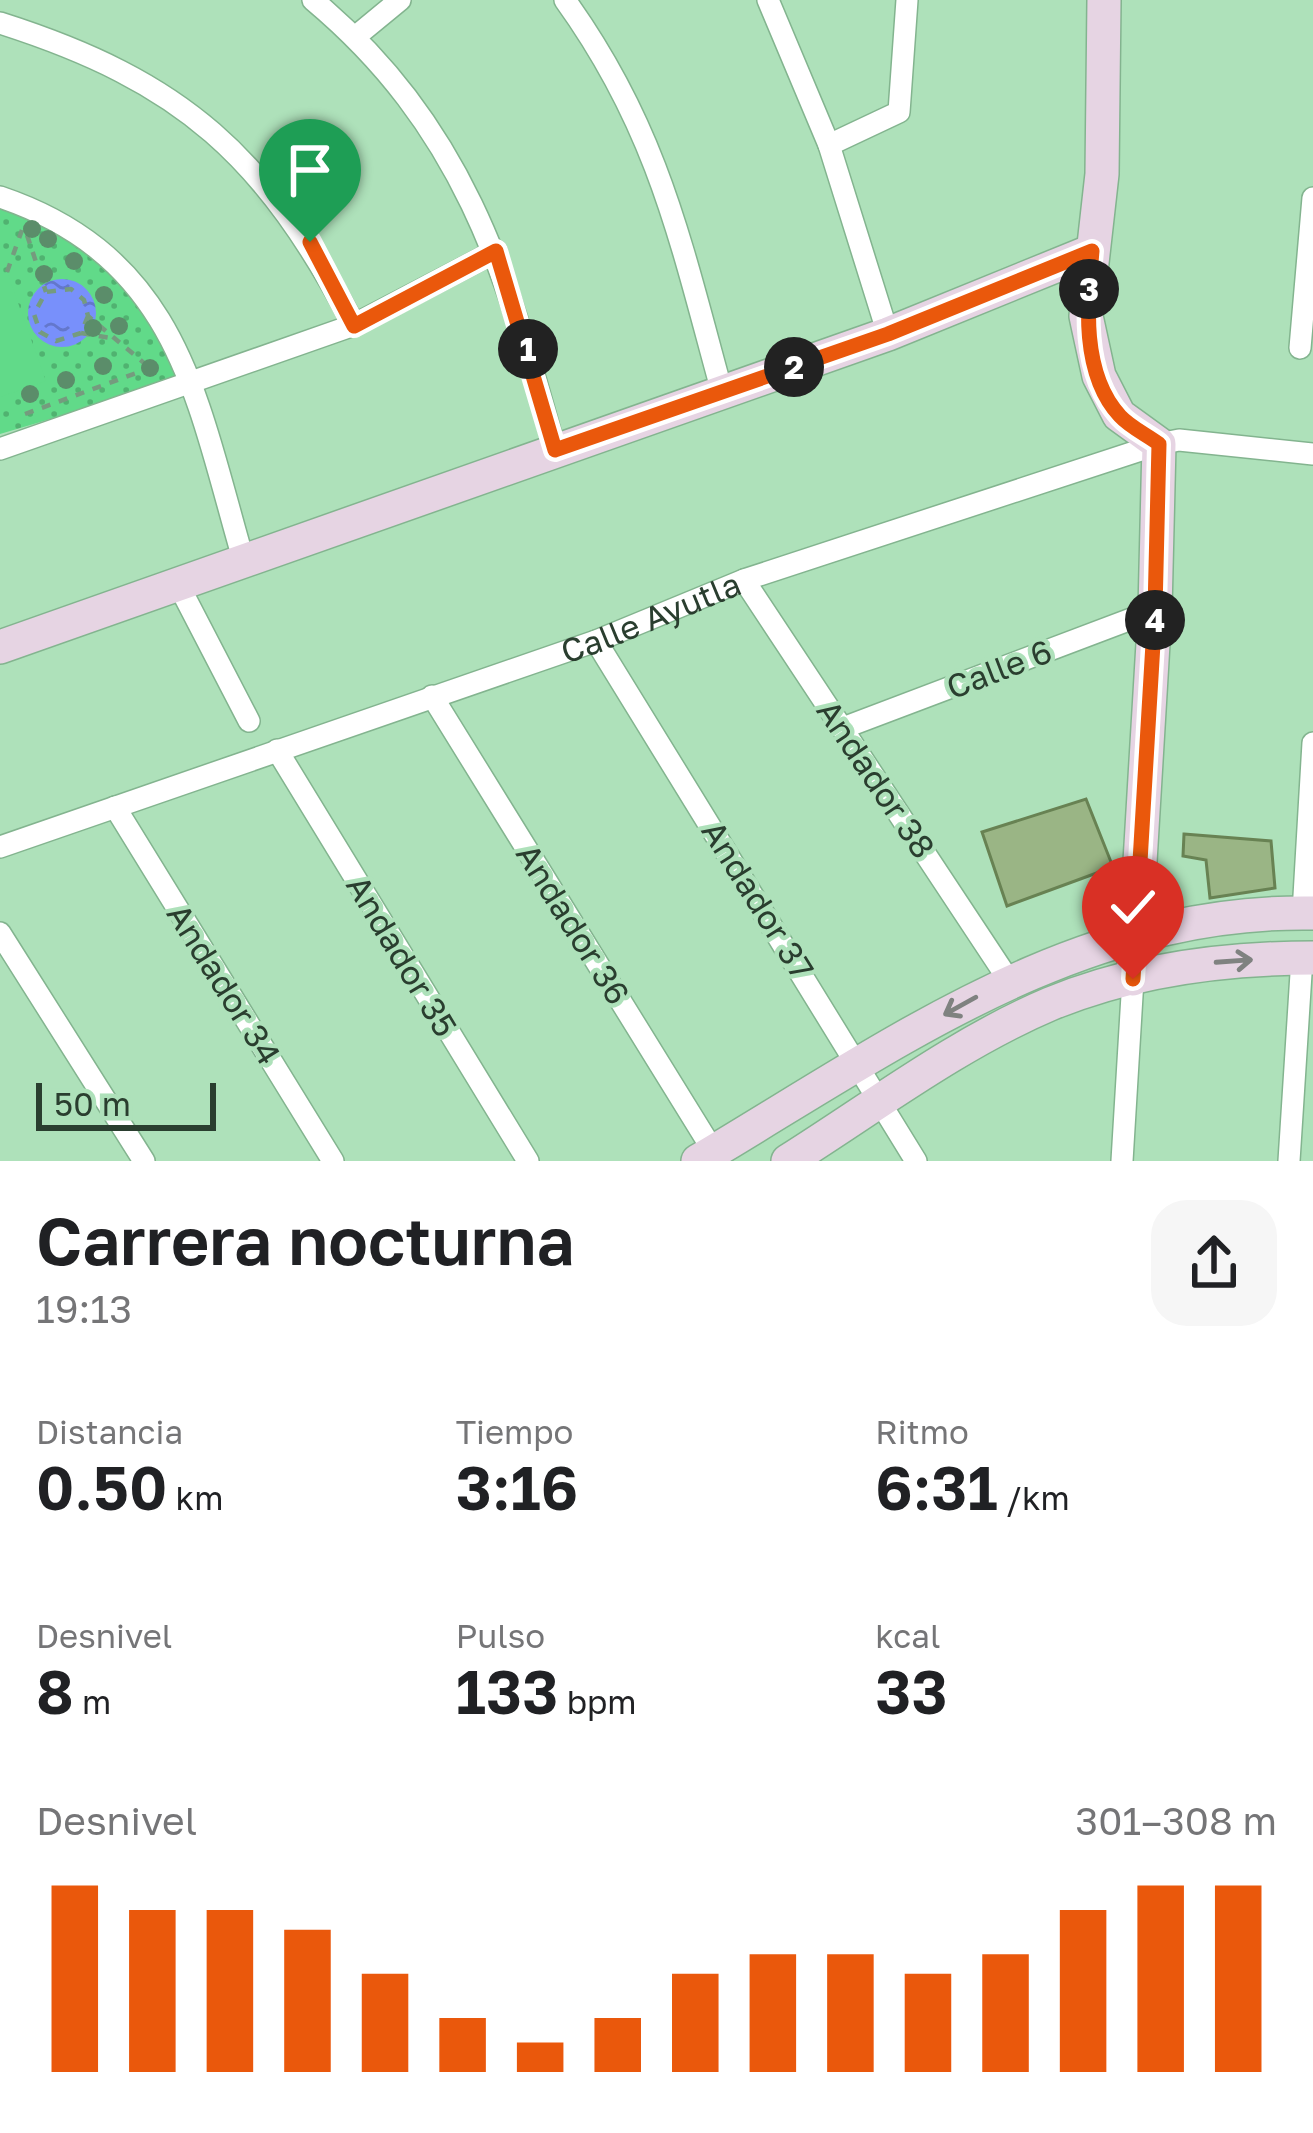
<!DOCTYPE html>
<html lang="es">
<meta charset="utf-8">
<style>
:root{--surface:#fff;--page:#f6f6f6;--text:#202124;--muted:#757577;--accent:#ea580c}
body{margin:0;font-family:"Golos Text",sans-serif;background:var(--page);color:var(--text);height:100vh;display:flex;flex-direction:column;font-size:45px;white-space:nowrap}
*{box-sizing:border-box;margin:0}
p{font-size:39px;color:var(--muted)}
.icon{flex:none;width:66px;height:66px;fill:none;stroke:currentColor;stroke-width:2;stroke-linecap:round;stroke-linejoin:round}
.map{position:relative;height:1161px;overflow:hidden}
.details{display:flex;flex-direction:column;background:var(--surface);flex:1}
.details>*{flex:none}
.scale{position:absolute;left:36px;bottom:30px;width:180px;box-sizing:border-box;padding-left:12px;border:6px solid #2a3e2f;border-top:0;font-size:33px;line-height:42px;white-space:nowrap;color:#2a3e2f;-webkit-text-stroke:9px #aee1ba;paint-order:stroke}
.pin{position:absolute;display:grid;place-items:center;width:102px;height:102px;color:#fff;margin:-123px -51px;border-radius:50% 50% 50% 0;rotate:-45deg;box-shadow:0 0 12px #0007}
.pin .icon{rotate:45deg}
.km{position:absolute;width:60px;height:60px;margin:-30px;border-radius:50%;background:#222;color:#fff;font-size:33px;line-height:60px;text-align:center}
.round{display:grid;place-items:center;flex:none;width:126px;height:126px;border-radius:36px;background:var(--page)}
.summary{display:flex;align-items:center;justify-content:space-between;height:204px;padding:0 36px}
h1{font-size:66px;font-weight:600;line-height:90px}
.metrics{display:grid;grid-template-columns:repeat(3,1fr);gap:18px;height:204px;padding:12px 36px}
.metrics div{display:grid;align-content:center}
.metrics b{font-size:60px;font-weight:600}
.metrics small{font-size:33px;font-weight:400}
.metrics p{font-size:33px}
.chart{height:336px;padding:24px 36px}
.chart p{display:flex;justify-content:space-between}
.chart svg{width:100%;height:216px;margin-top:12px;stroke:var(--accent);stroke-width:6}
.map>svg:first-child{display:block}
.park{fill:url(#park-dots)}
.pitch{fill:#61da89}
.water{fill:url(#water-ripples)}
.building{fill:#9ab585;stroke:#688253;stroke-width:3}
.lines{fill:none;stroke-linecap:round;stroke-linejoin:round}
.street-casing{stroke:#83b48f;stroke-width:24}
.secondary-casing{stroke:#83b48f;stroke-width:36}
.path{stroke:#759b7e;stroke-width:4.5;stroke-dasharray:9 9;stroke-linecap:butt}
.street{stroke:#fff;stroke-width:21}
.secondary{stroke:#e6d4e3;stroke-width:33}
.tree{fill:#5b8d6a}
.oneway{stroke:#7f8280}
.route-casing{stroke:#fff;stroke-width:24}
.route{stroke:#ea580c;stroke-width:15}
.labels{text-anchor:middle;stroke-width:9;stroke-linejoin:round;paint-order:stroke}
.street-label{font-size:33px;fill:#2a3e2f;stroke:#aee1ba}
</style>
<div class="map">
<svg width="1313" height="1161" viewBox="0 0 1313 1161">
<defs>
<pattern id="park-dots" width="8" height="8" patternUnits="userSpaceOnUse" patternTransform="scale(3)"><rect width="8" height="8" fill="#61da89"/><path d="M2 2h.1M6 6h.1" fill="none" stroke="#50b270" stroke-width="1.8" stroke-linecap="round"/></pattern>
<pattern id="water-ripples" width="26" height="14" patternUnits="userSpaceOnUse" patternTransform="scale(3)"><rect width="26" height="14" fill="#7890fb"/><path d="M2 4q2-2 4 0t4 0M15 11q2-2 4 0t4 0" fill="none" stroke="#6377cc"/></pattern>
</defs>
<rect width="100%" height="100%" fill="#aee1ba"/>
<path class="park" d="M0,197L102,251L189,378L0,434Z"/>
<path class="pitch" d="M7,272L46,381L0,397V274Z"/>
<circle class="water" cx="62" cy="313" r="34"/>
<g class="building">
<path d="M1086,799L1113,867L1007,906L982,832Z"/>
<path d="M1184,834L1271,841L1275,888L1210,898L1206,860L1183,856Z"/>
</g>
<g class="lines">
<g class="street-casing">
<g id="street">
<path d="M313,0C462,125 506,269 555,450"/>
<path d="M565,0C658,129 681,243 722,392"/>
<path d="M768,0L829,145L888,334"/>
<path d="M0,23C185,82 264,156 354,325"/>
<path d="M355,37L400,0"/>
<path d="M829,145L899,112L907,0"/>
<path d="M0,197C180,258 197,401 244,562"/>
<path d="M1300,348L1313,198"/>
<path d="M0,449L354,325L496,251"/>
<path d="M744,580L1008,979"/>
<path d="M178,584L249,721"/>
<path d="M596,641L916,1161"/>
<path d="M432,696L714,1152"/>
<path d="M843,728L1155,610"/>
<path d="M277,750L528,1161"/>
<path d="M115,807L333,1161"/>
<path id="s1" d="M0,847L596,641L744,580L1159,444L1179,440L1313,454"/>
<path d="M1303,913L1313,743"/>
<path d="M0,933L144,1161"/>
<path d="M1122,1161L1133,979"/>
<path d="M1289,1161L1302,958"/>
</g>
</g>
<g class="secondary-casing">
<g id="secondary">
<path d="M1104,0L1102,174L1086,316L1099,376L1119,415L1159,444L1155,610L1133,979"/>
<path d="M0,647L888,334L1092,251"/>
<path d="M698,1161C892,1046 1076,909 1313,913"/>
<path d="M788,1161C872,1108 958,1043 1050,1004C1132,970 1225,958 1313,958"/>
</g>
</g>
<g class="path">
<path d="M27,235L46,292"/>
<path d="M7,272L22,230"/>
<path d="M88,316L81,333L56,341L40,332L34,314L46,292L71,289L84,300L88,316L150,368"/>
<path d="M81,333L111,338"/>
<path d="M25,414L150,368"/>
</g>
<use href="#street" class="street"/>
<use href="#secondary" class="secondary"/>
</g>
<g class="tree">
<circle cx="32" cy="229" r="9"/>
<circle cx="48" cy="239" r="9"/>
<circle cx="74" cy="261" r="9"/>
<circle cx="44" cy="274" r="9"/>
<circle cx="104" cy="295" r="9"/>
<circle cx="119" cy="326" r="9"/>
<circle cx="93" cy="328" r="9"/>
<circle cx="103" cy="366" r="9"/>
<circle cx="150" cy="368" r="9"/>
<circle cx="66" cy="380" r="9"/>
<circle cx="30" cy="394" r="9"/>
</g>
<defs><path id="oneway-shaft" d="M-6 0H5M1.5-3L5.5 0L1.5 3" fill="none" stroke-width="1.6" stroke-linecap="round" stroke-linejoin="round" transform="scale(3)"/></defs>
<g class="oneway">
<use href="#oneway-shaft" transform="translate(1234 961) rotate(-4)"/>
<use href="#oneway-shaft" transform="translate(960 1006) rotate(151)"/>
</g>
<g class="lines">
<g class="route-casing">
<path id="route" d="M310,242L354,326L496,251L555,450L888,334L1092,251C1087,303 1081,374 1120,416C1130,427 1147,435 1159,444L1155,610L1133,979"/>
</g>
<use href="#route" class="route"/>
</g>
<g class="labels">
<g class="street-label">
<text dy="12" stroke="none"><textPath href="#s1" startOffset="690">Calle Ayutla</textPath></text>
<text transform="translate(999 669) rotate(-21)" y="12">Calle 6</text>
<text transform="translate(876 779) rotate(56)" y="12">Andador 38</text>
<text transform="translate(758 900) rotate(58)" y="12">Andador 37</text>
<text transform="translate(573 924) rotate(58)" y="12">Andador 36</text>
<text transform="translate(402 956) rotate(59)" y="12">Andador 35</text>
<text transform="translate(224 984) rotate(58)" y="12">Andador 34</text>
</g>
</g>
</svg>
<div class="scale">50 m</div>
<div class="pin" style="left:310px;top:242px;background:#1e9e55"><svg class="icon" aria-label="arrive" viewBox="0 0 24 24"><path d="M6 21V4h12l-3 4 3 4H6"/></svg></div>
<div class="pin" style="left:1133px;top:979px;background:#d93025"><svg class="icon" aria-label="check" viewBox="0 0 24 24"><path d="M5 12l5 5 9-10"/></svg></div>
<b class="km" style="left:528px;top:349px">1</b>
<b class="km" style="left:794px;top:367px">2</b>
<b class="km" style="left:1089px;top:289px">3</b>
<b class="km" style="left:1155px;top:620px">4</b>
</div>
<section class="details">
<div class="summary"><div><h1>Carrera nocturna</h1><p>19:13</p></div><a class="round"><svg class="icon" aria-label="share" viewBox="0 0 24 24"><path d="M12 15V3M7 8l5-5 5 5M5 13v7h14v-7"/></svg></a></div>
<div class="metrics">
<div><p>Distancia</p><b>0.50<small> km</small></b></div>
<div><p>Tiempo</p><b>3:16</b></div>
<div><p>Ritmo</p><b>6:31<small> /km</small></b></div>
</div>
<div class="metrics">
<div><p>Desnivel</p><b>8<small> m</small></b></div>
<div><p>Pulso</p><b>133<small> bpm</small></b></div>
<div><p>kcal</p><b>33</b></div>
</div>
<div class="chart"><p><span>Desnivel</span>301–308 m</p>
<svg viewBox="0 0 160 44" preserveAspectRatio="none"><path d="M5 44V6M15 44V11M25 44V11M35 44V15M45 44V24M55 44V33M65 44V38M75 44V33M85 44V24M95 44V20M105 44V20M115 44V24M125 44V20M135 44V11M145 44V6M155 44V6"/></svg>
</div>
</section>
